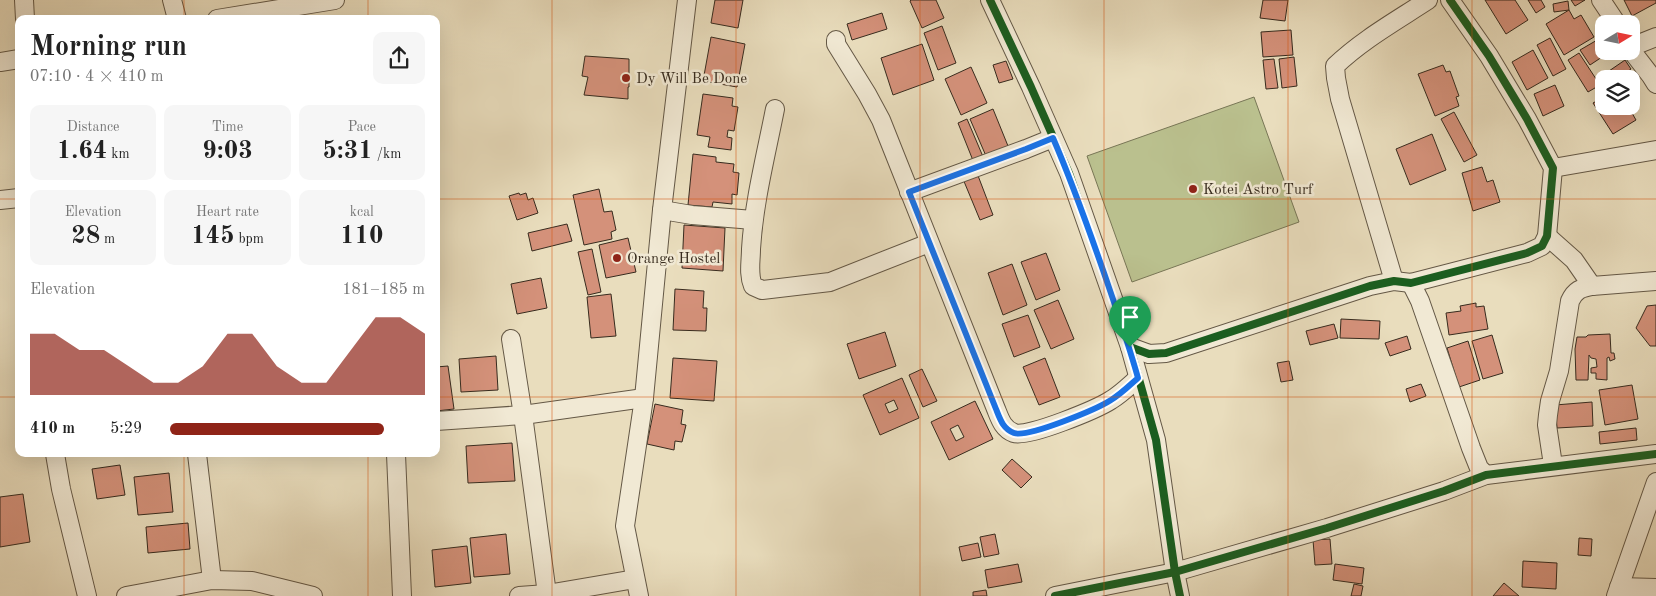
<!DOCTYPE html>
<meta charset="utf-8">
<style>
:root{--surface:#fff;--page:#f6f6f6;--text:#222;--muted:#767676;--accent:#8f2418}
body{margin:0;font-family:"Old Standard TT",serif;background:var(--page);color:var(--text);height:100vh;display:flex;flex-direction:column;font-size:19px;white-space:nowrap}
*{box-sizing:border-box;margin:0}
p{font-size:16px;color:var(--muted)}
.icon{flex:none;width:28px;height:28px;fill:none;stroke:currentColor;stroke-width:2;stroke-linecap:round;stroke-linejoin:round}
.map{position:relative;flex:1;overflow:hidden}
.details{position:absolute;left:15px;top:15px;width:425px;height:442px;display:flex;flex-direction:column;background:var(--surface);border-radius:10px;box-shadow:0 5px 20px #0002}
.details>*{flex:none}
.needle{width:32px;rotate:80deg}
.tools{position:absolute;left:1595px;top:15px;display:grid;gap:10px}
.tools a{display:grid;place-items:center;width:45px;height:45px;border-radius:10px;background:var(--surface);box-shadow:0 5px 20px #0002;font-size:25px}
.pin{position:absolute;display:grid;place-items:center;width:42px;height:42px;color:#fff;margin:-51px -21px;border-radius:50% 50% 50% 0;rotate:-45deg;box-shadow:0 0 5px #0007}
.pin .icon{rotate:45deg}
.round{display:grid;place-items:center;flex:none;width:52px;height:52px;border-radius:10px;background:var(--page)}
.overview{display:flex;align-items:center;justify-content:space-between;height:85px;padding:0 15px}
h1{font-size:28px;font-weight:600;line-height:38px}
.figures{display:grid;grid-template-columns:repeat(3,1fr);gap:8px;height:85px;padding:5px 15px}
.figures div{display:grid;align-content:center;border-radius:10px;background:var(--page);text-align:center}
.figures b{font-size:25px;font-weight:600}
.figures small{font-size:14px;font-weight:400}
.figures p{font-size:14px}
.chart{height:140px;padding:10px 15px}
.chart p{display:flex;justify-content:space-between}
.chart svg{width:100%;height:90px;margin-top:5px;fill:var(--accent);opacity:.7}
ul{padding:0 15px;list-style:none;font-size:16px}
li{display:grid;grid-template-columns:80px 60px 1fr;align-items:center;height:38px}
li i{height:12px;border-radius:6px;background:var(--accent)}
.map>svg:first-child{display:block}
.green{fill:#bac08e;stroke:#787656}
.building{fill:#d4917a;stroke:#372b1e;fill-rule:evenodd}
.lines{fill:none;stroke-linecap:round;stroke-linejoin:round}
.minor-casing{stroke:#645846;stroke-width:20}
.minor{stroke:#f1e9d4;stroke-width:18}
.cycleway-casing{stroke:#f1e9d4;stroke-width:11}
.cycleway{stroke:#1b5e20;stroke-width:8}
.route-casing{stroke:#fff;stroke-width:10}
.route{stroke:#1a73e8;stroke-width:6}
.grid{fill:none;stroke:#d6540e;stroke-width:1;stroke-opacity:0.55}
.poi-dot{fill:#8f2418;stroke:#f1e9d4;stroke-width:2}
.labels{text-anchor:middle;stroke-width:5;stroke-linejoin:round;paint-order:stroke}
.poi-label{font-size:15px;fill:#372b1e;stroke:#f1e9d4;text-anchor:start}
</style>
<div class="map">
<svg width="1656" height="596" viewBox="0 0 1656 596">
<rect width="100%" height="100%" fill="#e9ddbd"/>
<filter id="stains"><feTurbulence type="fractalNoise" baseFrequency=".004" numOctaves="4"/><feColorMatrix values="0 0 0 0 .2 0 0 0 0 .09 0 0 0 0 .02 0 0 0 .5 -.17"/></filter>
<radialGradient id="worn" r=".72"><stop offset=".6" stop-color="#630" stop-opacity="0"/><stop offset="1" stop-color="#630" stop-opacity=".3"/></radialGradient>
<path class="green" d="M1254,97L1299,222L1132,282L1087,156Z"/>
<g class="building">
<path d="M715,0H743L738,28L711,23Z"/>
<path d="M911,0H936L944,18L922,28L910,1Z"/>
<path d="M1263,0H1288L1285,21L1260,18Z"/>
<path d="M1485,0H1515L1528,20L1506,34Z"/>
<path d="M1528,0H1541L1545,7L1536,13Z"/>
<path d="M1571,0H1585L1575,6Z"/>
<path d="M1624,0H1656V3L1632,16Z"/>
<path d="M1568,1L1569,10L1554,12L1553,4Z"/>
<path d="M1569,10L1574,19L1581,15L1594,37L1564,55L1546,24Z"/>
<path d="M882,13L887,29L852,40L847,24Z"/>
<path d="M942,26L956,63L938,70L924,33Z"/>
<path d="M1291,30L1293,55L1263,57L1261,32Z"/>
<path d="M1604,36V51H1611L1590,65L1580,50Z"/>
<path d="M711,37L745,44L737,87L703,81Z"/>
<path d="M1550,38L1566,69L1553,76L1537,45Z"/>
<path d="M922,44L934,80L893,95L881,58Z"/>
<path d="M1533,50L1548,78L1527,90L1512,62Z"/>
<path d="M1579,53L1600,85L1588,92L1568,60Z"/>
<path d="M585,56L629,59V87H628V99L584,95L588,77L582,76Z"/>
<path d="M1294,57L1297,86L1282,88L1279,59Z"/>
<path d="M1274,59L1278,88L1266,89L1263,60Z"/>
<path d="M1625,60L1631,69L1617,79H1614L1609,71Z"/>
<path d="M1006,61L1013,79L999,83L993,65Z"/>
<path d="M1443,65L1446,72L1450,71L1459,96L1456,97L1459,106L1435,116L1418,74Z"/>
<path d="M971,67L987,103L961,115L945,79Z"/>
<path d="M1555,85L1564,106L1543,116L1534,94Z"/>
<path d="M703,94L733,98L732,106L738,107L734,131L728,130L727,137L732,138L731,150L708,147L710,137L697,135Z"/>
<path d="M1604,97V106H1628L1636,120L1613,134L1593,103Z"/>
<path d="M993,109L1008,146L986,156L970,119Z"/>
<path d="M1454,112L1477,155L1464,162L1441,119Z"/>
<path d="M967,119L984,159L974,163L958,123Z"/>
<path d="M1432,134L1446,170L1410,185L1396,149Z"/>
<path d="M693,154L716,157V162L734,164L733,172L739,173L737,195L732,194V204L713,202L712,207L688,205Z"/>
<path d="M1482,167L1487,182L1493,180L1500,202L1473,211L1462,173Z"/>
<path d="M977,173L993,215L980,220L963,179Z"/>
<path d="M599,189L604,212L612,211L616,230L611,232L612,239L584,245L573,195Z"/>
<path d="M519,193L520,195L526,193L528,200L533,198L538,213L517,220L509,196Z"/>
<path d="M567,224L572,241L532,251L528,233Z"/>
<path d="M684,225L725,228L723,271L682,268Z"/>
<path d="M628,238L636,272L606,278L599,245Z"/>
<path d="M592,249L601,292L588,295L578,252Z"/>
<path d="M1046,253L1060,290L1036,300L1021,262Z"/>
<path d="M1012,264L1027,305L1003,315L988,273Z"/>
<path d="M541,278L547,308L517,314L511,284Z"/>
<path d="M675,289L704,291L703,308H707L706,331L673,330Z"/>
<path d="M611,294L616,336L591,338L587,297Z"/>
<path d="M1058,300L1074,339L1051,349L1034,310Z"/>
<path d="M1476,303V307L1484,306L1488,329L1449,335L1446,313L1461,311L1460,306Z"/>
<path d="M1656,305V346H1650L1636,328L1647,306Z"/>
<path d="M1028,315L1040,347L1014,357L1002,324Z"/>
<path d="M1341,319L1380,321L1379,339L1340,338Z"/>
<path d="M1334,324L1338,338L1310,345L1306,331Z"/>
<path d="M885,332L896,366L859,379L847,344Z"/>
<path d="M1610,334L1611,353H1614L1615,359L1610,361L1609,357L1607,358V380L1596,379V373H1591V368L1597,367L1596,359L1591,358L1589,355L1588,380H1576L1575,349L1577,337H1586L1588,335Z"/>
<path d="M1492,335L1503,373L1483,379L1472,341Z"/>
<path d="M1407,336L1411,349L1390,356L1385,343Z"/>
<path d="M1468,341L1480,380L1459,387L1447,348Z"/>
<path d="M496,356L498,390L461,392L459,359Z"/>
<path d="M673,358L717,361L714,401L670,398Z"/>
<path d="M1045,358L1060,397L1039,405L1023,367Z"/>
<path d="M1289,361L1293,380L1281,382L1277,363Z"/>
<path d="M448,366L454,409L436,411V367Z"/>
<path d="M922,369L937,401L923,407L909,375Z"/>
<path d="M902,378L919,418L880,435L863,395ZM894,400L898,409L889,413L885,404Z"/>
<path d="M1421,384L1426,396L1410,402L1406,389Z"/>
<path d="M1632,385L1638,419L1605,425L1599,390Z"/>
<path d="M975,401L993,439L949,460L931,422ZM958,425L964,437L956,441L950,429Z"/>
<path d="M1592,402L1593,426L1557,428L1555,405Z"/>
<path d="M655,404L683,410L681,424L686,425L682,442L675,441L674,450L647,444Z"/>
<path d="M1636,428L1637,440L1600,444L1599,432Z"/>
<path d="M512,443L515,481L468,483L466,446Z"/>
<path d="M1012,459L1032,477L1021,488L1002,470Z"/>
<path d="M120,465L125,495L97,499L92,469Z"/>
<path d="M169,473L173,512L138,515L134,477Z"/>
<path d="M23,494L30,542L0,547V497Z"/>
<path d="M188,523L190,549L148,553L146,527Z"/>
<path d="M506,534L510,574L474,577L470,538Z"/>
<path d="M995,534L999,554L984,557L980,537Z"/>
<path d="M1579,538L1592,539L1591,556L1578,555Z"/>
<path d="M1330,539L1332,564L1315,565L1313,540Z"/>
<path d="M978,543L981,557L962,561L959,547Z"/>
<path d="M467,546L471,583L435,587L432,550Z"/>
<path d="M1523,561L1557,563L1556,589L1522,587Z"/>
<path d="M1018,564L1022,582L988,588L985,570Z"/>
<path d="M1335,564L1364,568L1362,584L1333,580Z"/>
<path d="M1504,583L1519,596H1493Z"/>
<path d="M1354,584L1363,586L1361,596H1351Z"/>
<path d="M986,590L987,596H973V592Z"/>
</g>
<g class="lines">
<g class="minor-casing">
<g id="minor">
<path d="M24,0L25,19"/>
<path d="M172,0L177,19"/>
<path d="M990,0L1031,87L1069,173L1130,347L1156,440L1175,572L1180,596"/>
<path d="M1601,0L1617,24"/>
<path d="M217,19L335,0"/>
<path d="M836,40V44L867,94L881,120L996,409C1000,419 1003,429 1014,433C1028,438 1097,409 1111,400C1121,394 1130,385 1138,378"/>
<path d="M1631,47L1656,37"/>
<path d="M1631,50L1651,76L1656,84"/>
<path d="M0,62L19,59"/>
<path d="M775,109C766,155 754,201 751,249C751,261 748,274 753,286L762,290L830,282L929,243"/>
<path d="M1553,168L1656,150"/>
<path d="M909,192L1026,149L1053,138"/>
<path d="M0,200L19,198"/>
<path d="M662,210L692,215L753,220"/>
<path d="M1547,236L1574,260L1592,286"/>
<path d="M1394,281L1340,99L1336,78L1335,66C1362,40 1396,21 1428,0"/>
<path d="M1411,283L1420,301L1471,448L1479,468L1486,475"/>
<path d="M511,339L523,415L547,594"/>
<path d="M1130,347L1149,354L1166,353L1370,286L1394,281L1411,283L1527,253L1542,246L1547,236L1553,168L1527,119L1489,56L1450,0"/>
<path d="M436,421L523,415L644,398"/>
<path d="M55,454L61,489L87,596"/>
<path d="M197,454L212,580"/>
<path d="M396,454L402,596"/>
<path d="M1553,465L1547,425L1548,415L1550,401L1559,371L1570,301C1575,290 1581,288 1592,286L1656,281"/>
<path d="M1619,587L1656,588"/>
<path d="M126,596L212,580L252,581L313,596"/>
<path d="M519,596L547,594L635,579"/>
<path d="M639,596L625,526L644,398L662,210L687,0"/>
<path d="M1055,596L1175,572L1327,528L1444,491L1486,475L1656,454"/>
<path d="M1616,596L1656,482"/>
</g>
</g>
<use href="#minor" class="minor"/>
<g class="cycleway-casing">
<g id="cycleway">
<path d="M990,0L1031,87L1069,173L1130,347L1156,440L1175,572L1180,596"/>
<path d="M1130,347L1149,354L1166,353L1370,286L1394,281L1411,283L1527,253L1542,246L1547,236L1553,168L1527,119L1489,56L1450,0"/>
<path d="M1055,596L1175,572L1327,528L1444,491L1486,475L1656,454"/>
</g>
</g>
<use href="#cycleway" class="cycleway"/>
</g>
<g class="lines">
<g class="route-casing">
<path id="route" d="M1053,138C1072,182 1088,227 1104,273C1116,308 1128,342 1138,378C1130,385 1121,394 1111,400C1097,409 1028,438 1014,433C1003,429 1000,419 996,409L909,192L1026,149Z"/>
</g>
<use href="#route" class="route"/>
</g>
<path class="grid" d="M184,0V19M368,0V19M552,0V596M736,0V596M920,0V596M1104,0V596M1288,0V596M1472,0V596M0,199H19M436,199H1656M0,397H19M436,397H1656M184,454V596M368,454V596"/>
<g class="poi-dot">
<circle cx="626" cy="78" r="5"/>
<circle cx="1193" cy="189" r="5"/>
<circle cx="617" cy="258" r="5"/>
</g>
<g class="labels">
<g class="poi-label">
<text x="636" y="83">Dy Will Be Done</text>
<text x="1203" y="194">Kotei Astro Turf</text>
<text x="627" y="263">Orange Hostel</text>
</g>
</g>
<rect width="100%" height="100%" filter="url(#stains)"/>
<rect width="100%" height="100%" fill="url(#worn)"/>
</svg>
<div class="tools">
<a><svg class="needle" viewBox="-14 -14 28 28"><path d="M0-13l5 13h-10z" fill="#e53935"/><path d="M0 13l5-13h-10z" fill="#767676"/></svg></a>
<a><svg class="icon" aria-label="layers" viewBox="0 0 24 24"><path d="M12 4l9 5-9 5-9-5zM3 14l9 5 9-5"/></svg></a>
</div>
<div class="pin" style="left:1130px;top:347px;background:#1e9e55"><svg class="icon" aria-label="arrive" viewBox="0 0 24 24"><path d="M6 21V4h12l-3 4 3 4H6"/></svg></div>
<section class="details">
<div class="overview"><div><h1>Morning run</h1><p>07:10 · 4 × 410 m</p></div><a class="round"><svg class="icon" aria-label="share" viewBox="0 0 24 24"><path d="M12 15V3M7 8l5-5 5 5M5 13v7h14v-7"/></svg></a></div>
<div class="figures">
<div><p>Distance</p><b>1.64<small> km</small></b></div>
<div><p>Time</p><b>9:03</b></div>
<div><p>Pace</p><b>5:31<small> /km</small></b></div>
</div>
<div class="figures">
<div><p>Elevation</p><b>28<small> m</small></b></div>
<div><p>Heart rate</p><b>145<small> bpm</small></b></div>
<div><p>kcal</p><b>110</b></div>
</div>
<div class="chart"><p><span>Elevation</span>181–185 m</p>
<svg viewBox="0 0 160 44" preserveAspectRatio="none"><path d="M0 44V14L10 14L20 22L30 22L40 30L50 38L60 38L70 30L80 14L90 14L100 30L110 38L120 38L130 22L140 6L150 6L160 14V44z"/></svg>
</div>
<ul>
<li><b>410 m</b>5:29<i style="width:84%"></i></li>
</ul>
</section>
</div>
